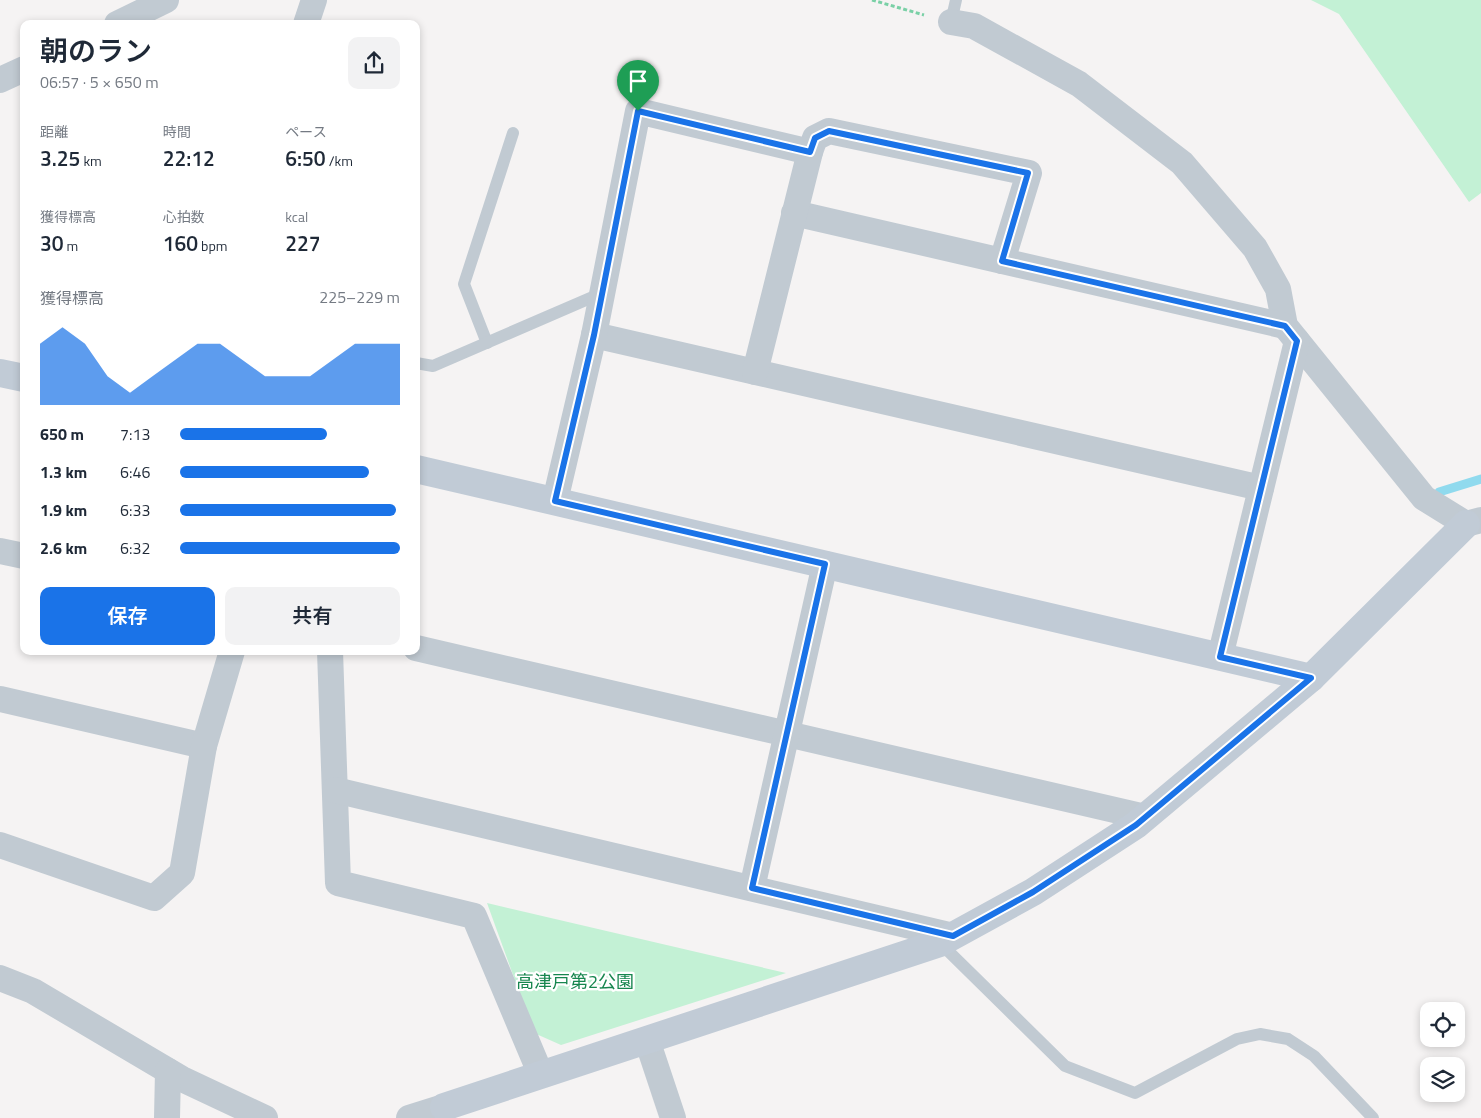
<!DOCTYPE html>
<html lang="ja">
<meta charset="utf-8">
<style>
:root{--surface:#fff;--page:#f2f2f3;--text:#1f2937;--muted:#747a83;--accent:#1a73e8}
body{margin:0;font-family:"Titillium Web","Noto Sans JP",sans-serif;background:var(--page);color:var(--text);height:100vh;display:flex;flex-direction:column;font-size:19px;white-space:nowrap}
*{box-sizing:border-box;margin:0}
p{font-size:16px;color:var(--muted)}
.icon{flex:none;width:28px;height:28px;fill:none;stroke:currentColor;stroke-width:2;stroke-linecap:round;stroke-linejoin:round}
.map{position:relative;flex:1;overflow:hidden}
.panel{position:absolute;left:20px;top:20px;width:400px;height:635px;display:flex;flex-direction:column;background:var(--surface);border-radius:10px;box-shadow:0 2px 8px #0003}
.panel>*{flex:none}
.fabs{position:absolute;left:1420px;top:1002px;display:grid;gap:10px}
.fabs a{display:grid;place-items:center;width:45px;height:45px;border-radius:10px;background:var(--surface);box-shadow:0 2px 8px #0003;font-size:25px}
.pin{position:absolute;display:grid;place-items:center;width:42px;height:42px;color:#fff;margin:-51px -21px;border-radius:50% 50% 50% 0;rotate:-45deg;box-shadow:0 0 5px #0007}
.pin .icon{rotate:45deg}
.round{display:grid;place-items:center;flex:none;width:52px;height:52px;border-radius:10px;background:var(--page)}
.headline{display:flex;align-items:center;justify-content:space-between;height:85px;padding:0 20px}
h1{font-size:28px;font-weight:600;line-height:38px}
.metrics{display:grid;grid-template-columns:repeat(3,1fr);gap:8px;height:85px;padding:5px 20px}
.metrics div{display:grid;align-content:center}
.metrics b{font-size:21px;font-weight:600}
.metrics small{font-size:14px;font-weight:400}
.metrics p{font-size:14px}
.chart{height:140px;padding:10px 20px}
.chart p{display:flex;justify-content:space-between}
.chart svg{width:100%;height:90px;margin-top:5px;fill:var(--accent);opacity:.7}
.cta{display:flex;gap:10px;margin-top:auto;padding:10px 20px}
.cta a{flex:1;height:58px;border-radius:10px;background:var(--accent);color:#fff;font-size:20px;font-weight:600;line-height:58px;text-align:center}
.cta a+a{background:var(--page);color:var(--text)}
ul{padding:0 20px;list-style:none;font-size:16px}
li{display:grid;grid-template-columns:80px 60px 1fr;align-items:center;height:38px}
li i{height:12px;border-radius:6px;background:var(--accent)}
.map>svg:first-child{display:block}
.green{fill:#c3f1d5}
.lines{fill:none;stroke-linecap:round;stroke-linejoin:round}
.stream{stroke:#90daee;stroke-width:9}
.path{stroke:#7ad0a6;stroke-width:3;stroke-dasharray:4 2.5;stroke-linecap:butt}
.lane{stroke:#c1cad2;stroke-width:12}
.street{stroke:#c1cad2;stroke-width:26}
.secondary{stroke:#c1cbd6;stroke-width:28}
.route-casing{stroke:#fff;stroke-width:10}
.route{stroke:#1a73e8;stroke-width:6}
.labels{text-anchor:middle;stroke-width:4.5;stroke-linejoin:round;paint-order:stroke}
.park-label{font-size:18px;fill:#17864f;stroke:#fff}
</style>
<div class="map">
<svg width="1481" height="1118" viewBox="0 0 1481 1118">
<rect width="100%" height="100%" fill="#f5f3f3"/>
<g class="green">
<path d="M1311,0H1481V193L1469,202L1339,14Z"/>
<path d="M487,903L786,973L561,1045L534,1033Z"/>
</g>
<g class="lines">
<path class="stream" d="M1439,492L1481,479"/>
<path class="path" d="M872,0L924,15"/>
<g class="lane">
<path d="M951,22L956,0"/>
<path d="M487,343L464,284L513,133"/>
<path d="M416,363L433,366L602,293"/>
<path d="M940,943L1065,1066L1135,1093L1237,1039L1260,1034L1288,1039L1314,1056L1373,1118"/>
</g>
<g class="street">
<path d="M951,22L974,26L1079,84L1182,163L1255,248L1278,289L1285,326L1424,498L1466,524L1481,520"/>
<path d="M117,24L166,0"/>
<path d="M306,24L314,0"/>
<path d="M0,80L24,69"/>
<path d="M810,152L815,138L829,131L1029,173L1002,261"/>
<path d="M794,213L1285,326"/>
<path d="M594,335L1261,488"/>
<path d="M555,501L594,335L638,111L810,152L755,372"/>
<path d="M0,551L24,556"/>
<path d="M416,648L1145,817"/>
<path d="M330,651L338,883L474,916L541,1075"/>
<path d="M1220,657L1297,341"/>
<path d="M0,699L204,746"/>
<path d="M335,790L953,936"/>
<path d="M0,845L154,898L182,873L204,746L232,651"/>
<path d="M752,888L825,564"/>
<path d="M0,978L33,991L182,1079L265,1118"/>
<path d="M647,1040L673,1118"/>
<path d="M167,1118L168,1071"/>
<path d="M409,1118L444,1107"/>
</g>
<g class="secondary">
<path d="M0,373L24,378"/>
<path d="M416,469L1311,678"/>
<path d="M444,1107L940,943L1033,892L1136,825L1311,678L1466,524"/>
</g>
</g>
<g class="lines">
<g class="route-casing">
<path id="route" d="M638,111L810,152L815,138L829,131L1028,173L1002,261L1285,326L1297,341L1220,657L1311,678L1136,825L1033,892L953,936L752,888L825,564L555,501L594,335Z"/>
</g>
<use href="#route" class="route"/>
</g>
<g class="labels">
<g class="park-label">
<text x="575" y="988">高津戸第2公園</text>
</g>
</g>
</svg>
<div class="fabs">
<a><svg class="icon" aria-label="locate" viewBox="0 0 24 24"><circle cx="12" cy="12" r="6"/><path d="M12 2v4M12 18v4M2 12h4M18 12h4"/></svg></a>
<a><svg class="icon" aria-label="layers" viewBox="0 0 24 24"><path d="M12 4l9 5-9 5-9-5zM3 14l9 5 9-5"/></svg></a>
</div>
<div class="pin" style="left:638px;top:111px;background:#1e9e55"><svg class="icon" aria-label="arrive" viewBox="0 0 24 24"><path d="M6 21V4h12l-3 4 3 4H6"/></svg></div>
<section class="panel">
<div class="headline"><div><h1>朝のラン</h1><p>06:57 · 5 × 650 m</p></div><a class="round"><svg class="icon" aria-label="share" viewBox="0 0 24 24"><path d="M12 15V3M7 8l5-5 5 5M5 13v7h14v-7"/></svg></a></div>
<div class="metrics">
<div><p>距離</p><b>3.25<small> km</small></b></div>
<div><p>時間</p><b>22:12</b></div>
<div><p>ペース</p><b>6:50<small> /km</small></b></div>
</div>
<div class="metrics">
<div><p>獲得標高</p><b>30<small> m</small></b></div>
<div><p>心拍数</p><b>160<small> bpm</small></b></div>
<div><p>kcal</p><b>227</b></div>
</div>
<div class="chart"><p><span>獲得標高</span>225–229 m</p>
<svg viewBox="0 0 160 44" preserveAspectRatio="none"><path d="M0 44V14L10 6L20 14L30 30L40 38L50 30L60 22L70 14L80 14L90 22L100 30L110 30L120 30L130 22L140 14L150 14L160 14V44z"/></svg>
</div>
<ul>
<li><b>650 m</b>7:13<i style="width:67%"></i></li>
<li><b>1.3 km</b>6:46<i style="width:86%"></i></li>
<li><b>1.9 km</b>6:33<i style="width:98%"></i></li>
<li><b>2.6 km</b>6:32<i style="width:100%"></i></li>
</ul>
<div class="cta"><a>保存</a><a>共有</a></div>
</section>
</div>
